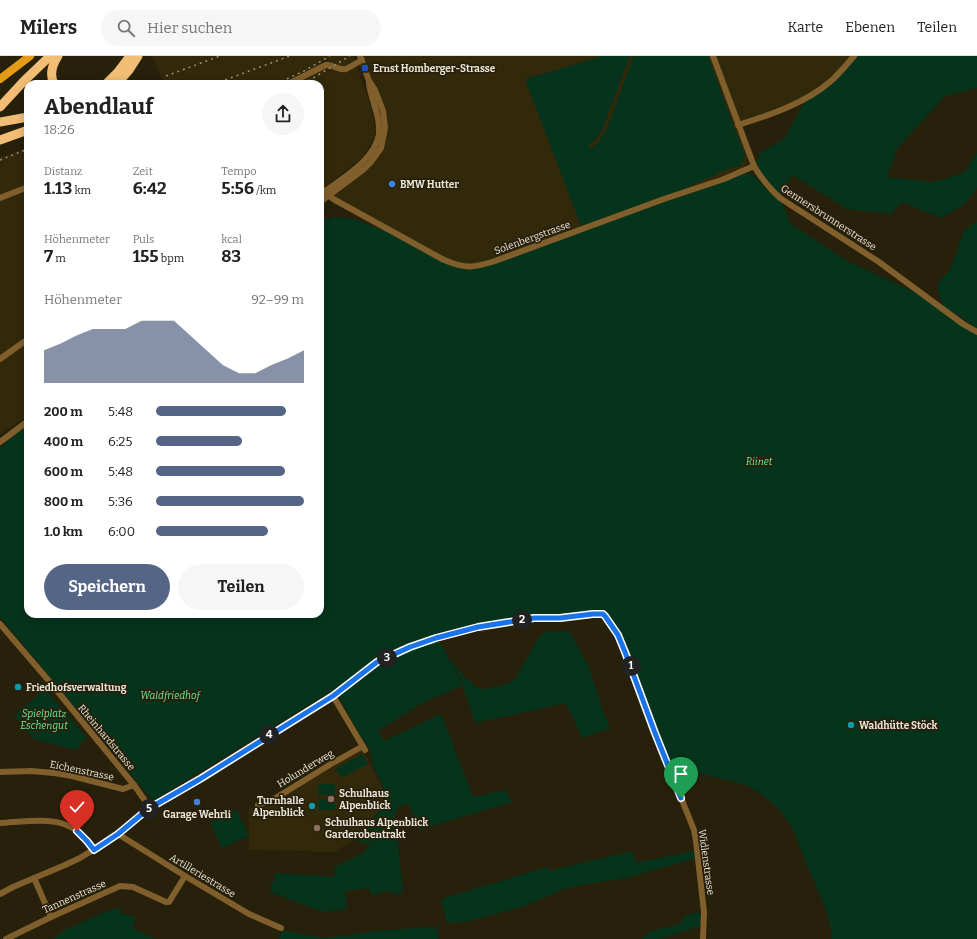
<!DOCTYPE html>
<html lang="de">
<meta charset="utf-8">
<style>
:root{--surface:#fff;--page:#f6f6f6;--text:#222;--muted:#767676;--line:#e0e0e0;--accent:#556585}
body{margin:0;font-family:Bitter,serif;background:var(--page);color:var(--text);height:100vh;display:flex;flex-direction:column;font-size:15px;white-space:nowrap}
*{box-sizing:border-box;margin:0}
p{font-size:13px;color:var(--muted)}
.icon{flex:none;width:22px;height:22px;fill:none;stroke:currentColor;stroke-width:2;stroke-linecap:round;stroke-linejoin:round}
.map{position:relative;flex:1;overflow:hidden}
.details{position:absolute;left:24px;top:24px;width:300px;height:538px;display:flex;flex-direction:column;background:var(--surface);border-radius:12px;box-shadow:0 2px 10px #0003}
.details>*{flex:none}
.pin{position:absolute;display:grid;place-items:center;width:34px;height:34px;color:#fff;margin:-41px -17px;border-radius:50% 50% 50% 0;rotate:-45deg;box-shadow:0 0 4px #0007}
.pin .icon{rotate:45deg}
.km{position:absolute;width:20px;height:20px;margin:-10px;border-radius:50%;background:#222;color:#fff;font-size:11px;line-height:20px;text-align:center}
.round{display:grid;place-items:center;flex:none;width:42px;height:42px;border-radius:21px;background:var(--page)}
.overview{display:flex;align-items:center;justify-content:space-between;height:68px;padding:0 20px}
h1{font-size:22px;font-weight:700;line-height:30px}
.figures{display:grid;grid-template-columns:repeat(3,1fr);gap:6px;height:68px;padding:4px 20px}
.figures div{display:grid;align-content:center}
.figures b{font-size:17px;font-weight:700}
.figures small{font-size:11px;font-weight:400}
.figures p{font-size:11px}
.chart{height:112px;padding:8px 20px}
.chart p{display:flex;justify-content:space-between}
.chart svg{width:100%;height:72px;margin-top:4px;fill:var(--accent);opacity:.7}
.button{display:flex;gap:8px;margin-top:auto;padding:8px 20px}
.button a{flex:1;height:46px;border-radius:24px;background:var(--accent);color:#fff;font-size:16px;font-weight:700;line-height:46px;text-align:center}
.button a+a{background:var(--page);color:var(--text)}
ul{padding:0 20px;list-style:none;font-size:13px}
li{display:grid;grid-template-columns:64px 48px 1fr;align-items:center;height:30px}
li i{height:10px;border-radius:5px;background:var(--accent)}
header{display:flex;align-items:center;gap:24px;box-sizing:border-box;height:56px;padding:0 20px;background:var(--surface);border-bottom:1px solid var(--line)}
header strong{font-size:19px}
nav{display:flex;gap:22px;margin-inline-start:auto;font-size:14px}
.search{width:280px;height:36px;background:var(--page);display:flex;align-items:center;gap:10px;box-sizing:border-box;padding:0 14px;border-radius:22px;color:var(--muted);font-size:15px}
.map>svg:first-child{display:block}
.built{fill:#32290b}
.green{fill:#06331c}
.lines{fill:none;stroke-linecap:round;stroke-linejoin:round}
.minor{stroke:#815f2c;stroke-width:6}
.major{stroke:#e49c14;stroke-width:8}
.highway{stroke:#f2be75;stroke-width:9}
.rail{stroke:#979180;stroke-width:1.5;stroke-dasharray:2 4;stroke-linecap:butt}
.route-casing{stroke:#fff;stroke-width:8}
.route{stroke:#1a73e8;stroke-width:5}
.transit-dot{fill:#1a4fb4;stroke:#27200a;stroke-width:1.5}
.shop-dot{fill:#3f7fe0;stroke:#27200a;stroke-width:1.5}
.culture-dot{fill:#0f9aa8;stroke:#27200a;stroke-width:1.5}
.education-dot{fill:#8d6e63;stroke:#27200a;stroke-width:1.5}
.labels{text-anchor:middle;stroke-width:3.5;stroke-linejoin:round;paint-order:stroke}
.poi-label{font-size:10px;font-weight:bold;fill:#e9e4d7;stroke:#27200a;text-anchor:start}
.street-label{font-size:10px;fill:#e9e4d7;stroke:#27200a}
.park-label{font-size:10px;font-style:italic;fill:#6de9a2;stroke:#27200a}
</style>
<header>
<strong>Milers</strong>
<div class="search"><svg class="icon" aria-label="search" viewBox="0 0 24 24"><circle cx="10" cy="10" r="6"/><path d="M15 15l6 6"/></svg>Hier suchen</div>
<nav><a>Karte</a><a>Ebenen</a><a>Teilen</a></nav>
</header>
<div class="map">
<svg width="977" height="883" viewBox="0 0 977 883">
<rect width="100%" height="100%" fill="#27200a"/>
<g class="built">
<path d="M152,0H353L369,45L372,54L375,75L373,84L365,97L358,105L320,135V28H164Z"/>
<path d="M360,0H854L831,25L807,42L737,66L748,98L747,107L742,112L495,205L456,209L329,140L366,107L378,92L381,82V62L380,57Z"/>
<path d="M28,91V359L0,379V101Z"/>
<path d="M363,693L386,740L366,777L334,796L249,794V752L274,745Z"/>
</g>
<g class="green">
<path d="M603,0H630L602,74L596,83L589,89L590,93L599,86L607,72L634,0H708L735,74L745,99L744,105L740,110L730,112L684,133L581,170L525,23Z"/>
<path d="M854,0H977V32L945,40L897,93L887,121L933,126L964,117L977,96V131L965,148L941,162L902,146L891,158L847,153L792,119L781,139C770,130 762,119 756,106L761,96L784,83L807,42L831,25Z"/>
<path d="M743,117H749L755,120L770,137L781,145L791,168L849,206L921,239L977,278V883H831V874L825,851L808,812L791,769L777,751L761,738L750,731L733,725L709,720L681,712L668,709L625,596L605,560L534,562L437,582L444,593L462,630L422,647L378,675L384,685L441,658L473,741L505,734L512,746L419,774L409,748L399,750C392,762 393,766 396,780H392L398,787L403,837L392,838L391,834L371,839L369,832L345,835L347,853L323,856L270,836L276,817L334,821L335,811L365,796L366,792L377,782L370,787L363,788L359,784L352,785L350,783L355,780L367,777L387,739L372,708L370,693L363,684L338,640L377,611L432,584L377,607L153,745L0,561V392L8,386L7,384L28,370V558H320V163L337,161L354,163L408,184L437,201L470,211Z"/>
<path d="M977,165V272L944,251L938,236V227L951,212L964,174Z"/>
<path d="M569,575L588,609L604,658L611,672L582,682L566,647L475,667L463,630L453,609L451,602L459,615L476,631L481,633L492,632L506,628L515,623L539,581L545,576Z"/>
<path d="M45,633L86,681L76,694L34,683L14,659Z"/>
<path d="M363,698L368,708L341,722L336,712Z"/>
<rect x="318" y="728" width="17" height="11"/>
<rect x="318" y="743" width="17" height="11"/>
<path d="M237,754L249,780L222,792L210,766Z"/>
<path d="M696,794V801L693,803L626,822L586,828L564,833L525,850L466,866L447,867L441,843L547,811L550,815L556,813L632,795L636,807Z"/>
<path d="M121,851L120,857L135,861L133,872L155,883H53L63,875L105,856Z"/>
<path d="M697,856L702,859L701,870L660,883H641L651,875L680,868L685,860Z"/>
<path d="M433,871L438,874V883H279L282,874L323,882L385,874Z"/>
</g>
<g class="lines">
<g class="minor">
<path d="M713,0L754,110C761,122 769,132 780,142L879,206L963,268L977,276"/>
<path d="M288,28L326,9C334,8 338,15 346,13L362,4"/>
<path d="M738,69C770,59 806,47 831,25C839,18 847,8 854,0"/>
<path d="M326,134L329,140L335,144L444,204C466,213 473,212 495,205L664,143L724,123L754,110"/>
<path d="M320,139C339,124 375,105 379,78C379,74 379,68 378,63C376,51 370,39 369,27"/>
<path d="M0,142L28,131"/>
<path d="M320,146L364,113L371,106L381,92L385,72L383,55L375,34L369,25L360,0"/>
<path d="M0,303L28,283"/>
<path d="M0,386L28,365"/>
<path d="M0,568L49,625L134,729L146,746L148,753"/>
<path d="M333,640L365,694"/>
<path d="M0,716L31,715L54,717L72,720L123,733L134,729"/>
<path d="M258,749L274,743L331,708L363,690"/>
<path d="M0,767C23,766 58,759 77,775C84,780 89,787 93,794"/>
<path d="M118,778L185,820L249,858L281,872"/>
<path d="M34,822L51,861"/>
<path d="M0,838L13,831L65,809L80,802L98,791L118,778L148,753L200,723L333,640L377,607L410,591L437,582L478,571L534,562L560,561L593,558H603L605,560L618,579L625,596L655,677L694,774L696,785L704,856L703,883"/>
<path d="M6,883L51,861L120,830L133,831L166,846H169L185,820"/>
</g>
<path class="major" d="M0,23L30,0"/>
<g class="highway">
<path d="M54,28C49,18 52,9 58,0"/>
<path d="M106,28L118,16L130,0"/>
<path d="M117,28L129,14L138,0"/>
<path d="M0,51L24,25L50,0"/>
<path d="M0,66L28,61"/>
<path d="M0,84L28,74"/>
</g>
<g class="rail">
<path d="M166,20L220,0"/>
<path d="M214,28L290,0"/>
<path d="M276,28L304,15L330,0"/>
<path d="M303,28L350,0"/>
<path d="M0,104L28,93"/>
</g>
</g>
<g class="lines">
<g class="route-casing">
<path id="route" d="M77,775L87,785L94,794L118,778L148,753L200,723L333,640L377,606L410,591L436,582L478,571L534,562H560L593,558H603L605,560L618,579L625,596L655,677L681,742"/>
</g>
<use href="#route" class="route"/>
</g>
<rect class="transit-dot" x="361" y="8" width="8" height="8" rx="2"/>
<g class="shop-dot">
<circle cx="392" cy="128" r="4"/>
<circle cx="197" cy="746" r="4"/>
</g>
<g class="culture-dot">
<circle cx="18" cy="631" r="4"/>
<circle cx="851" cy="669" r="4"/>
<circle cx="312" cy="750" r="4"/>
</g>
<g class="education-dot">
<circle cx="331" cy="743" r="4"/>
<circle cx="317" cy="772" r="4"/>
</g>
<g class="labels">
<g class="poi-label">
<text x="373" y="16">Ernst Homberger-Strasse</text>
<text x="400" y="132">BMW Hutter</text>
<text x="26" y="635">Friedhofsverwaltung</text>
<text x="859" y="673">Waldhütte Stöck</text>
<text x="339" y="741">Schulhaus<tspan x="339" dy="12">Alpenblick</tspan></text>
<text x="304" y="748" text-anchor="end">Turnhalle<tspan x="304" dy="12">Alpenblick</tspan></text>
<text x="197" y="762" text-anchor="middle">Garage Wehrli</text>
<text x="325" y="770">Schulhaus Alpenblick<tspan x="325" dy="12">Garderobentrakt</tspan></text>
</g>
<g class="street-label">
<text transform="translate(829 161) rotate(33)" y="4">Gennersbrunnerstrasse</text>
<text transform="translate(532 181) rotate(-20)" y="4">Solenbergstrasse</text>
<text transform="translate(107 681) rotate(50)" y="4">Rheinhardstrasse</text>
<text transform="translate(305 712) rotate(-31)" y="4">Holunderweg</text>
<text transform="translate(82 714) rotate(12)" y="4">Eichenstrasse</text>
<text transform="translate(707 806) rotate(82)" y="4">Widlenstrasse</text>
<text transform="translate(203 819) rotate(31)" y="4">Artilleriestrasse</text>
<text transform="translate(74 840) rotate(-24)" y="4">Tannenstrasse</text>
</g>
<g class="park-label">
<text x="759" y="409">Riinet</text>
<text x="170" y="643">Waldfriedhof</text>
<text x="44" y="661">Spielplatz<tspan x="44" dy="12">Eschengut</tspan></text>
</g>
</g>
</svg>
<div class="pin" style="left:681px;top:742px;background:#1e9e55"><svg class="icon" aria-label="arrive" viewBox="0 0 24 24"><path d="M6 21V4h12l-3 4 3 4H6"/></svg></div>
<div class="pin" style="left:77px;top:775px;background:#d93025"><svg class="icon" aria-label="check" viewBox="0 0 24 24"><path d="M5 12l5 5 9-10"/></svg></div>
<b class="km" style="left:631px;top:610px">1</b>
<b class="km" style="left:522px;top:564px">2</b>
<b class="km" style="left:387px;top:602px">3</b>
<b class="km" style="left:269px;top:679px">4</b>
<b class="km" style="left:149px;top:753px">5</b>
<section class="details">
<div class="overview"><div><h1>Abendlauf</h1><p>18:26</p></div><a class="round"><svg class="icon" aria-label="share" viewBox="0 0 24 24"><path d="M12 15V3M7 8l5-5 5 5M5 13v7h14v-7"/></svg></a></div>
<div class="figures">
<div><p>Distanz</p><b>1.13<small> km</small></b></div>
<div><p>Zeit</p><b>6:42</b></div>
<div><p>Tempo</p><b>5:56<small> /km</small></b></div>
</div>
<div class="figures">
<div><p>Höhenmeter</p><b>7<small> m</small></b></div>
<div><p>Puls</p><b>155<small> bpm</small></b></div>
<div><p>kcal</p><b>83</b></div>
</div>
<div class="chart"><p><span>Höhenmeter</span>92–99 m</p>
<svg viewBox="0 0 160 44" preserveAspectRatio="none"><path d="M0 44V24L10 20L20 15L30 11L40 11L50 11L60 6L70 6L80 6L90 15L100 24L110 33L120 38L130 38L140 33L150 29L160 24V44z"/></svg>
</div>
<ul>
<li><b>200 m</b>5:48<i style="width:88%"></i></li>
<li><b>400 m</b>6:25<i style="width:58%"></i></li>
<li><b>600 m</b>5:48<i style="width:87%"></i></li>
<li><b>800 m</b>5:36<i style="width:100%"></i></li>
<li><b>1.0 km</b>6:00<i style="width:76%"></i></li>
</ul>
<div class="button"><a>Speichern</a><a>Teilen</a></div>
</section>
</div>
